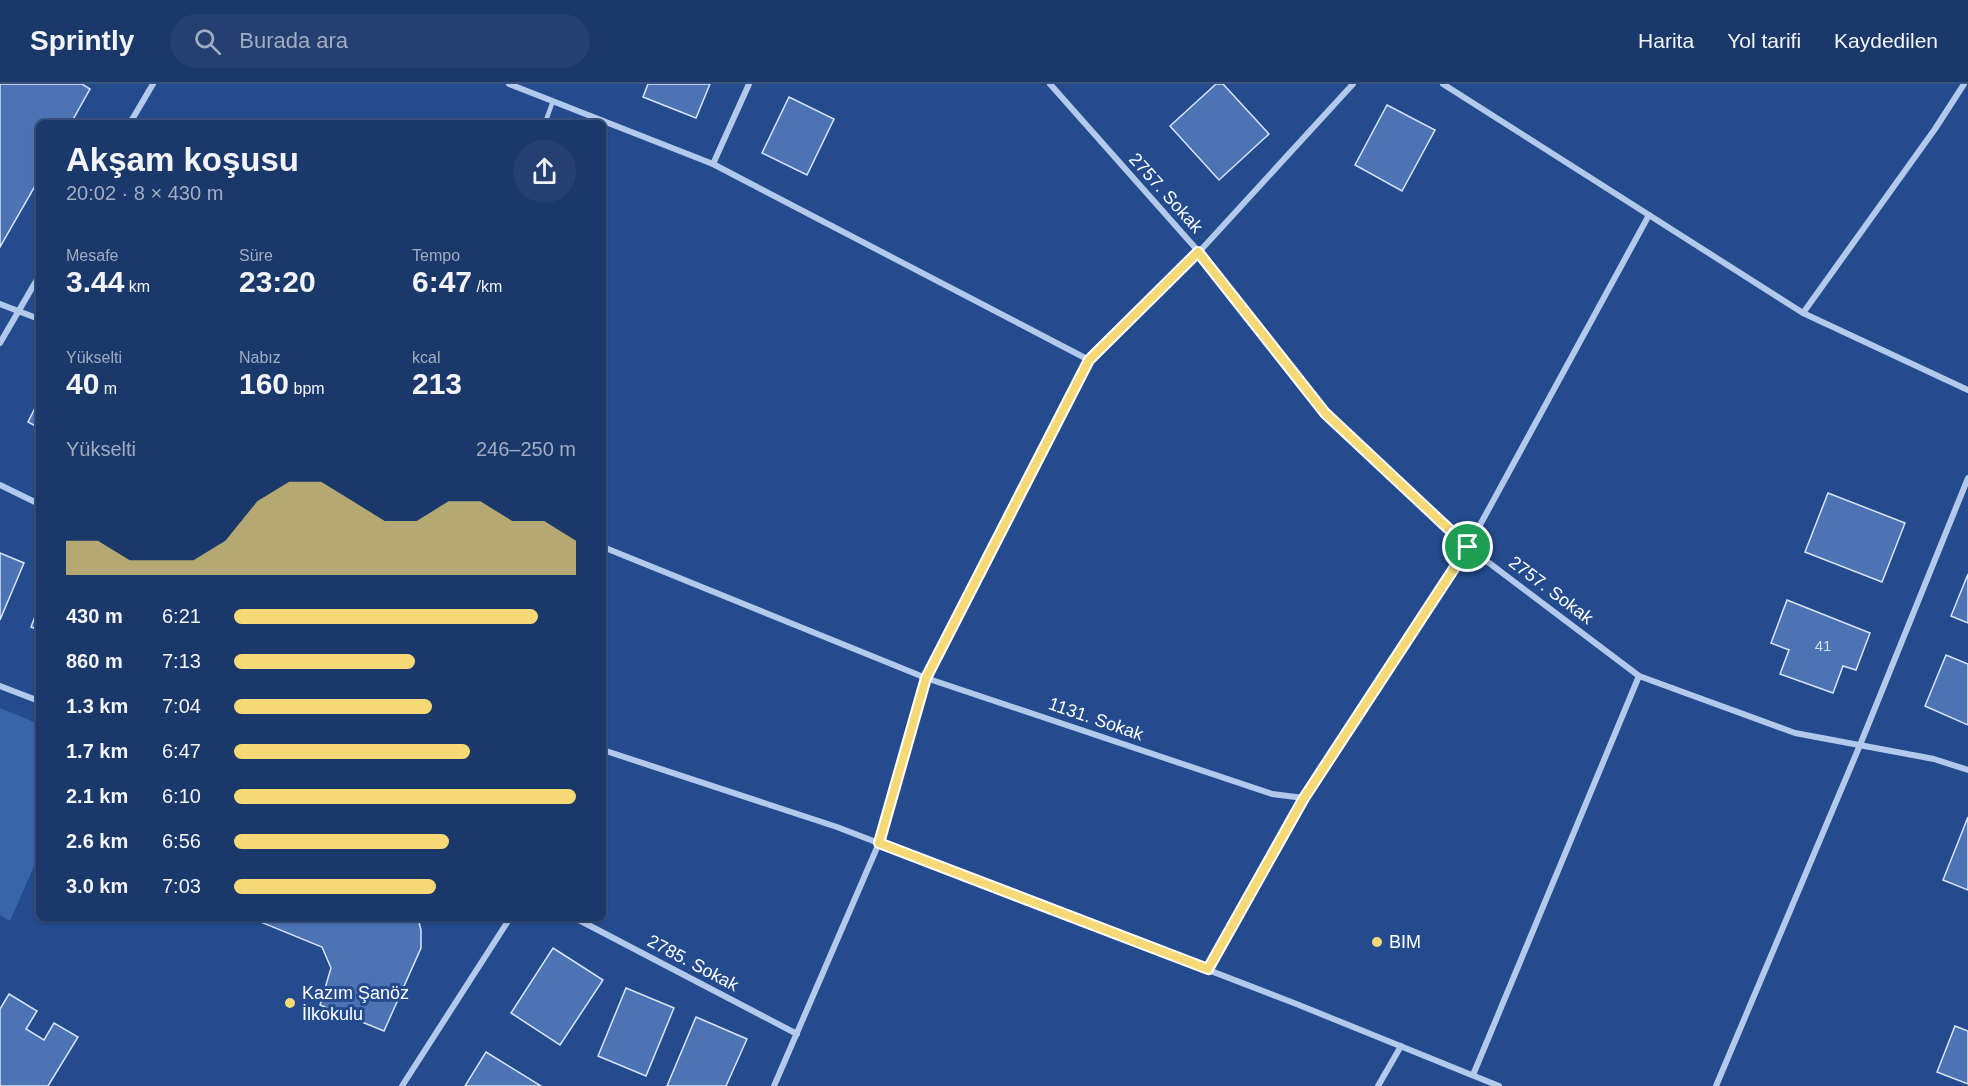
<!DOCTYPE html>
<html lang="tr">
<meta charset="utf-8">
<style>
:root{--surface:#1b386a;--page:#243f70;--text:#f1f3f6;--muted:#a0acc1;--line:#39527e;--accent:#f6d977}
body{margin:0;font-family:Arial,sans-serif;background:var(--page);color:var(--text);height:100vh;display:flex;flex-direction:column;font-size:22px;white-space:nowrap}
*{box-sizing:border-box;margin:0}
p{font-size:20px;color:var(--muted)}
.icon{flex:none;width:33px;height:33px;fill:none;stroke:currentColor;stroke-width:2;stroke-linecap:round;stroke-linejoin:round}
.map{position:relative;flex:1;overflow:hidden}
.drawer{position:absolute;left:36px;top:36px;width:570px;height:801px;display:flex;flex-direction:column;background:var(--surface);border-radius:9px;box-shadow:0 2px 4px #0004,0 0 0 2px var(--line)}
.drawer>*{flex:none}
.pin{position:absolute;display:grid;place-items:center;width:51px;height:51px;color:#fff;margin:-26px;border:3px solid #fff;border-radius:50%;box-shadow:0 2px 6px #0007}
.round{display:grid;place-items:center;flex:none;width:63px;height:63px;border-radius:32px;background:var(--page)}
.head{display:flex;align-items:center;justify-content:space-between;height:102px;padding:0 30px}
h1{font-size:33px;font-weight:700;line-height:45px}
.figures{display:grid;grid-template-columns:repeat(3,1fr);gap:9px;height:102px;padding:6px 30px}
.figures div{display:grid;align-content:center}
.figures b{font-size:30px;font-weight:700}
.figures small{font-size:16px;font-weight:400}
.figures p{font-size:16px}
.chart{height:168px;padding:12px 30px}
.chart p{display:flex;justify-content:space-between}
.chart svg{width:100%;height:108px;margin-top:6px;fill:var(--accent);opacity:.7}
ul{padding:0 30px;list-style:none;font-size:20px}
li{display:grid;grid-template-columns:96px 72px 1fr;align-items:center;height:45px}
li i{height:15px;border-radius:8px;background:var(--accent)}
header{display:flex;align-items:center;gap:36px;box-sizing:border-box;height:84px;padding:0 30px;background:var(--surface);border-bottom:2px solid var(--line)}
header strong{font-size:28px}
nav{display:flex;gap:33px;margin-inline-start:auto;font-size:21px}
.search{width:420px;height:54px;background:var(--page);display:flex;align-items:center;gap:15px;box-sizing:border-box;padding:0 21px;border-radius:33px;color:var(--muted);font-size:22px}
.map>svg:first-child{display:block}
.green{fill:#3864aa}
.building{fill:#4c74b4;stroke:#d8e4f8;stroke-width:1.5}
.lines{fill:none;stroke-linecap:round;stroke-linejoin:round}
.lane{stroke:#b3c9eb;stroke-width:4.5}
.street{stroke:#b3c9eb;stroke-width:6}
.route-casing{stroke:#fff;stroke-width:12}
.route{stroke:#f6d977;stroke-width:8}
.poi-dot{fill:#f6d977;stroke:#244b8d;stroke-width:2}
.labels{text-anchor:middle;stroke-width:6;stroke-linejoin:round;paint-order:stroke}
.number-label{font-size:15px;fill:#d2dcec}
.street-label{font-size:18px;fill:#fff;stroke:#244b8d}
.poi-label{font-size:18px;fill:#fff;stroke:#244b8d;text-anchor:start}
</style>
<header>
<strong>Sprintly</strong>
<div class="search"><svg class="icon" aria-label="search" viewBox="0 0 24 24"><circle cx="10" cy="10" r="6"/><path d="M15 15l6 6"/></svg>Burada ara</div>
<nav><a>Harita</a><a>Yol tarifi</a><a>Kaydedilen</a></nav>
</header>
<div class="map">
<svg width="1968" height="1002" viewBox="0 0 1968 1002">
<rect width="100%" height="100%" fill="#244b8d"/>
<path class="green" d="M0,624L39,640V771L10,837L0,831Z"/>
<g class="building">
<path d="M0,0H82L90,5L71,39H39V95L0,163Z"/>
<path d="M648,0H710L696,34L643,13Z"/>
<path d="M1216,0H1223L1269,50L1219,96L1170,42Z"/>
<path d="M789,13L834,35L807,91L762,69Z"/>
<path d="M1387,21L1435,46L1402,107L1355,81Z"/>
<path d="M39,316V344L28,338Z"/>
<path d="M1828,409L1905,439L1882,498L1805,468Z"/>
<path d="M0,469L24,479L0,536Z"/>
<path d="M1968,490V539L1951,532Z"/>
<path d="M1787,516L1870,549L1856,586L1843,582L1833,609L1780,590L1789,566L1771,559Z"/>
<path d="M39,522V546L31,543Z"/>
<path d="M1946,571L1968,580V641L1925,622Z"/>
<path d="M1968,733V806L1943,796Z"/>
<path d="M251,834H418L421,846V864L384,947L320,921L331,884L322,863Z"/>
<path d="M553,864L603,896L560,961L511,929Z"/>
<path d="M626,904L674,924L646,992L598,972Z"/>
<path d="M9,910L37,927L26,945L44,956L54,939L78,953L48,1002H0V925Z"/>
<path d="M696,933L747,955L726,1002H667Z"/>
<path d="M1955,942L1968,947V1000L1937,988Z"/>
<path d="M486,968L541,1002H465Z"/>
</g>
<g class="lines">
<path class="lane" d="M545,39L553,17"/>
<g class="street">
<path d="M509,0L713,80L1089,276"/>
<path d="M1050,0L1199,168L1325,329L1468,463L1639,592L1795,649L1934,675L1968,686"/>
<path d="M1443,0L1803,229L1968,306"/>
<path d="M130,39L153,0"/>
<path d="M713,80L749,0"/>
<path d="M0,220L39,235"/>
<path d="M1803,229L1935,45L1964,0"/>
<path d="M0,259L39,192"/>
<path d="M0,401L39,420"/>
<path d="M603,463L926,594L1272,710L1304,714L1468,463L1649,131"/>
<path d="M0,602L39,617"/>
<path d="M603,666L837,743L1294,919L1499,1002"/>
<path d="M575,834L797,950"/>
<path d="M1208,885L1304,714"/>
<path d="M1473,991L1639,592"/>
<path d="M402,1002L510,834"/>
<path d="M774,1002L879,759L926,594L1089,276L1199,168L1353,0"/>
<path d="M1378,1002L1401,962"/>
<path d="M1716,1002L1860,661L1968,394"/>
</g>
</g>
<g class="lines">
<g class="route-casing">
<path id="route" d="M1198,168L1325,329L1468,463L1304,714L1208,885L879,759L926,594L1089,276Z"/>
</g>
<use href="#route" class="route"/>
</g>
<g class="poi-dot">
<circle cx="1377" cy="858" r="6"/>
<circle cx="290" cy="919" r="6"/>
</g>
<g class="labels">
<g class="number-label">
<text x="1823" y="567">41</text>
</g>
<g class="street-label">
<text transform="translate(1166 109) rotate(48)" y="6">2757. Sokak</text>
<text transform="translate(1551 506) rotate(37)" y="6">2757. Sokak</text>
<text transform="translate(1096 635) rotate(19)" y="6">1131. Sokak</text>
<text transform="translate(693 879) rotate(28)" y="6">2785. Sokak</text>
</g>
<g class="poi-label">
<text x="1389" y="864">BIM</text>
<text x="302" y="915">Kazım Şanöz<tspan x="302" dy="21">İlkokulu</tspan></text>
</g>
</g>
</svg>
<div class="pin" style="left:1468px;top:463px;background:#1e9e55"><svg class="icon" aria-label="arrive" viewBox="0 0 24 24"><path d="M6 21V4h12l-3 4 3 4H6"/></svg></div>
<section class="drawer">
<div class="head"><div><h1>Akşam koşusu</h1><p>20:02 · 8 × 430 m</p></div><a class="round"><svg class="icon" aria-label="share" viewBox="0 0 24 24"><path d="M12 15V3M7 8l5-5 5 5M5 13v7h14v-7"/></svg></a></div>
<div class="figures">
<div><p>Mesafe</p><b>3.44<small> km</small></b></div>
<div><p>Süre</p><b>23:20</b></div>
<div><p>Tempo</p><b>6:47<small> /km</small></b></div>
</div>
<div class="figures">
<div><p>Yükselti</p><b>40<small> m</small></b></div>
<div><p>Nabız</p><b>160<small> bpm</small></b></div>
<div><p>kcal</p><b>213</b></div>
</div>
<div class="chart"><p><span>Yükselti</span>246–250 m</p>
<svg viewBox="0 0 160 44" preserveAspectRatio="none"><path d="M0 44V30L10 30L20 38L30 38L40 38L50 30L60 14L70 6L80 6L90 14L100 22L110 22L120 14L130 14L140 22L150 22L160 30V44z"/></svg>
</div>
<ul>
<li><b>430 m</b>6:21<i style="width:89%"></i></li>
<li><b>860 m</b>7:13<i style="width:53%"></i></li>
<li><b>1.3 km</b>7:04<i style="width:58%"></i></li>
<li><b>1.7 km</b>6:47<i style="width:69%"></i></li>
<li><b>2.1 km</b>6:10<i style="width:100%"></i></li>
<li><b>2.6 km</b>6:56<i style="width:63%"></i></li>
<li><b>3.0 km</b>7:03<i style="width:59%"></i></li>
</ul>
</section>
</div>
